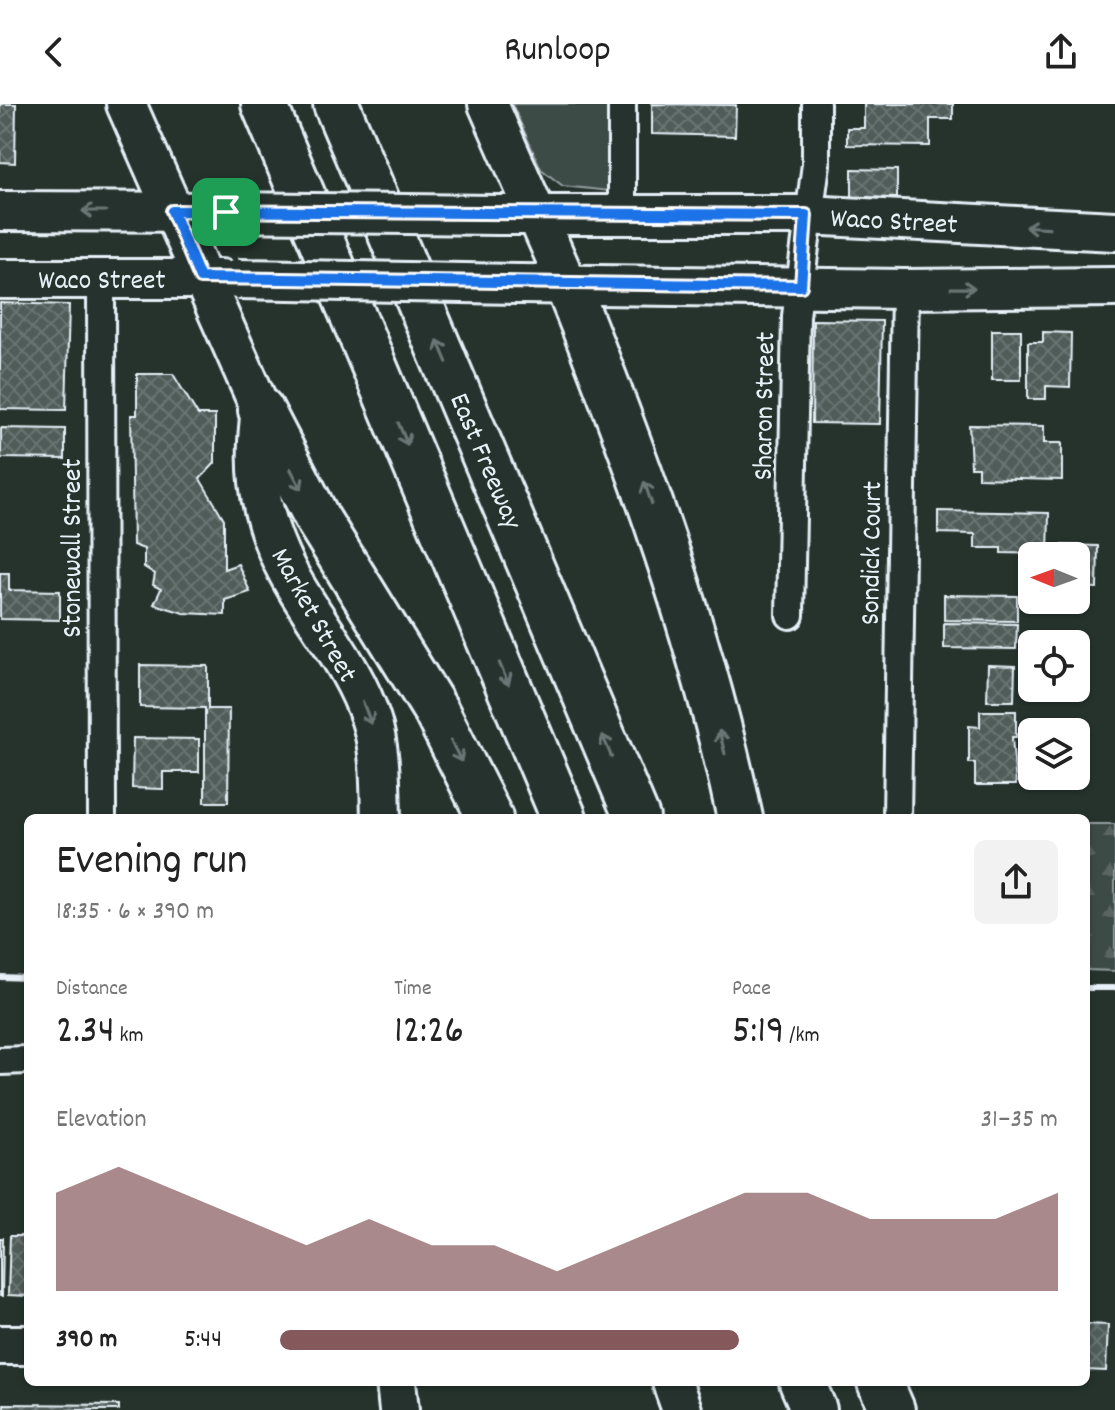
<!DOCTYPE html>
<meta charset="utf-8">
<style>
:root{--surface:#fff;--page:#f2f2f2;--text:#222;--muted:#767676;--accent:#85585c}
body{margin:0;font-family:Dekko,sans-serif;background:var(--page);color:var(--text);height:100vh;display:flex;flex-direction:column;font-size:30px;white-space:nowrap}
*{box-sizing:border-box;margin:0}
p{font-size:26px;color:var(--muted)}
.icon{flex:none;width:44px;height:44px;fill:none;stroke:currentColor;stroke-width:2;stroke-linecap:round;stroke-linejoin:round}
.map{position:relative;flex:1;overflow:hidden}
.panel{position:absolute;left:24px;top:710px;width:1066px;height:572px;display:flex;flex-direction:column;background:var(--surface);border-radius:12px;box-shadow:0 2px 6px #0004}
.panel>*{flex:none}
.needle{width:52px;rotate:271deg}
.buttons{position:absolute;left:1018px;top:438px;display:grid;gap:16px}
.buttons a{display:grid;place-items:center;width:72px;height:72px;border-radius:12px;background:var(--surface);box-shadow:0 2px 6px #0004;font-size:40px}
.pin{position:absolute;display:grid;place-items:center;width:68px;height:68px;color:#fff;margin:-34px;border-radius:16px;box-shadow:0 4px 12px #0006}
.round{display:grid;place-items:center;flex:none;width:84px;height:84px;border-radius:12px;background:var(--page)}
.overview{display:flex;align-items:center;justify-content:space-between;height:136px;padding:0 32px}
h1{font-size:44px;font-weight:600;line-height:60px}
.figures{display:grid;grid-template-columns:repeat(3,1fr);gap:12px;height:136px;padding:8px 32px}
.figures div{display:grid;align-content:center}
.figures b{font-size:40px;font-weight:600}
.figures small{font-size:22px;font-weight:400}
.figures p{font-size:22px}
.chart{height:224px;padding:16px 32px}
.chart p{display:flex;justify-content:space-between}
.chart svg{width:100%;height:144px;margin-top:8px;fill:var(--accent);opacity:.7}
ul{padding:0 32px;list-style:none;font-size:26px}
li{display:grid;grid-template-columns:128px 96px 1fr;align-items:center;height:60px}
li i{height:20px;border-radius:10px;background:var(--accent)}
header{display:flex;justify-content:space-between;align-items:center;height:104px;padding:0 32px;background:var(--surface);font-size:36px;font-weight:600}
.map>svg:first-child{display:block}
.grass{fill:#3e4b47;stroke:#939ea0;stroke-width:2}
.forest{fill:url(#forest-firs);stroke:#939ea0;stroke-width:2}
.building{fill:url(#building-cross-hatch);stroke:#e8f1f8;stroke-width:2}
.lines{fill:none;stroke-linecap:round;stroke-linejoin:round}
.street-casing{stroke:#e8f1f8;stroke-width:32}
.secondary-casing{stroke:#e8f1f8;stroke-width:44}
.highway-casing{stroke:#e8f1f8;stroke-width:50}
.street{stroke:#26332d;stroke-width:26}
.secondary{stroke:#26332d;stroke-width:38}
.highway{stroke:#26332d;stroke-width:44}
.rail{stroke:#e8f1f8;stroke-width:6}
.secondary-bridge-casing{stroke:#e8f1f8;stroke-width:44;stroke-linecap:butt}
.secondary-bridge{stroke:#26332d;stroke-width:38}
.oneway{stroke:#6a7674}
.route-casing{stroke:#fff;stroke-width:16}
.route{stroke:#1a73e8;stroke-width:10}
.labels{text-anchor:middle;stroke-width:6;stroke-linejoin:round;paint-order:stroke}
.street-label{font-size:28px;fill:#e8f1f8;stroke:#26332d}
</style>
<header><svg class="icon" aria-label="back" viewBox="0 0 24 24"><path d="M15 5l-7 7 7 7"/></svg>Runloop<svg class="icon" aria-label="share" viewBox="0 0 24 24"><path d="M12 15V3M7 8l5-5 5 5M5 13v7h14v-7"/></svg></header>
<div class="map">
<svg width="1115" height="1306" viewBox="0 0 1115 1306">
<defs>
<pattern id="forest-firs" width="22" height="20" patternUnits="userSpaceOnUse" patternTransform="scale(2)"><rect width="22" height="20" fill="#3e4b47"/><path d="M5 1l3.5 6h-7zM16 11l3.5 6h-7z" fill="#5a6562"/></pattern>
<pattern id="building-cross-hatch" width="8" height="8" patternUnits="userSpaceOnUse" patternTransform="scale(2)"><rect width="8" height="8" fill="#505c59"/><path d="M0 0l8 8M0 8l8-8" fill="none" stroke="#697472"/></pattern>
</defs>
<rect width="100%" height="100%" fill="#26332d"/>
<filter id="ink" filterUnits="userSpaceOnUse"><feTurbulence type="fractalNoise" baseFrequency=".0125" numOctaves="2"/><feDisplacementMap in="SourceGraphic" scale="16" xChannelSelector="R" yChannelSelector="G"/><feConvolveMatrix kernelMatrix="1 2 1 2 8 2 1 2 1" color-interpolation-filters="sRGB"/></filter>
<g filter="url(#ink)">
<path class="grass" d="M512,0H609V87L563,82L541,65Z"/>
<path class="forest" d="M1086,720H1115V867L1086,866Z"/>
<g class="building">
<path d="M0,0H16L15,59L0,58Z"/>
<path d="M652,0L736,1L735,32L652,30Z"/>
<path d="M864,0H953V15H930V42L847,41V24H864Z"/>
<path d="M852,65L897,66V94L852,93Z"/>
<path d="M0,199L69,201L66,306L0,305Z"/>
<path d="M813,216L882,217L880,320L812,319Z"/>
<rect x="992" y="226" width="29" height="50"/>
<path d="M1043,228L1071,229L1070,283L1046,282V295H1028V238H1043Z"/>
<path d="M137,270H173L198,311H215V359L200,375L224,415V465L238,460L250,488L225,496V511L184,509L154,500L161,485L153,481L155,470L144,463V445L133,441L131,311H137Z"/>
<path d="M969,321L1044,322V339H1062V376L978,374V363H971Z"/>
<path d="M1,324L65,325V355L1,354Z"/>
<path d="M938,407L1049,409L1048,450L1001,449V444H975V430L938,429Z"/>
<path d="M1062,441L1098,442L1097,484L1076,483V452H1062Z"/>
<path d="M0,469H9V486L60,487V516L0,515Z"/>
<path d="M944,491L1017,492V517L944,516Z"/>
<path d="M944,519L1017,520L1016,545L944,544Z"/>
<path d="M140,561L208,562V605H229L228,698H205V604L140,603Z"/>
<path d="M988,561L1015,562L1014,597H987Z"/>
<path d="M980,607H1016V633H1012L1016,681H975V659H969V622L980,623Z"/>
<path d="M133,634L199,635V668H163V685L132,684Z"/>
<path d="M10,1132H28V1192L8,1191Z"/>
<path d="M0,1134H3L2,1192H0Z"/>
<path d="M1086,1220L1108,1221L1106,1267L1086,1266Z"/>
<path d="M4,1300L119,1301V1306H4Z"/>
</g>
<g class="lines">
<g class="street-casing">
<g id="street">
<path d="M622,0V111"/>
<path d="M101,174L102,714"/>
<path d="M790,511L796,212L816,60V0"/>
<path d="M897,714L905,185"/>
<path d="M0,957L28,956"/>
</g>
</g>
<g class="secondary-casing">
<g id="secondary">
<path d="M126,0L261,306C254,357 257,401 279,450C304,508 352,555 371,616C381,647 380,683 381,714"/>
<path d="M488,0L567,180"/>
<path d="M0,107L226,108"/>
<path d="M499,111H806L1115,127"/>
<path d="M0,175H221"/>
<path d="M519,180L905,185L1115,183"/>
<path d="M0,1241H28"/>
<path d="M396,1278L399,1306"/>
<path d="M672,1278L682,1306"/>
</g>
</g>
<g class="highway-casing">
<g id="highway">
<path d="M264,0L564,714"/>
<path d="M336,0L637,714"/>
<path d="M567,180C637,354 701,530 740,714"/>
<path d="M261,306L318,416L436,607L490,714"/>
<path d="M802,1278L814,1306"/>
<path d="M880,1278L892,1306"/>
</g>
</g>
<use href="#street" class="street"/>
<use href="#secondary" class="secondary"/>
<use href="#highway" class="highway"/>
<g class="rail">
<path d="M0,873L28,874"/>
<path d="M1086,884H1115"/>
</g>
<g class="secondary-bridge-casing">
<g id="secondary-bridge">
<path d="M226,108L499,111"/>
<path d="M238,175L519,180"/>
</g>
</g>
<use href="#secondary-bridge" class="secondary-bridge"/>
</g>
<defs><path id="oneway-shaft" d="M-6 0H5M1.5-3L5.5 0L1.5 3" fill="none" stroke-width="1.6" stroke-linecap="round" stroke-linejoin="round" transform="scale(2)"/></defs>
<g class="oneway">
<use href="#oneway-shaft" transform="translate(94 107) rotate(-180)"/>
<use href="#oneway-shaft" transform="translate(1037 123) rotate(-177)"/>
<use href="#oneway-shaft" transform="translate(963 184) rotate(-1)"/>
<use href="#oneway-shaft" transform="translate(442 247) rotate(-113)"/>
<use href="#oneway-shaft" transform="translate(403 330) rotate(67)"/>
<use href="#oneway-shaft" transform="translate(296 375) rotate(62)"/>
<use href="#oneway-shaft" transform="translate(648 389) rotate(-109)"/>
<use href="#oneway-shaft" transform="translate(504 570) rotate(67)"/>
<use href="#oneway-shaft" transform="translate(367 609) rotate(69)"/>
<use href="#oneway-shaft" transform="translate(722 638) rotate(-104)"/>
<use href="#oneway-shaft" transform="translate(607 642) rotate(-112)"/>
<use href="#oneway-shaft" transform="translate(456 647) rotate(63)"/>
</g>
</g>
<g class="lines" filter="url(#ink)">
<g class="route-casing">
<path id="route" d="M172,107L806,111L801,182L200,174Z"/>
</g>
<use href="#route" class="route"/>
</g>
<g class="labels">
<g class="street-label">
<text transform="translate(894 115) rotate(3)" y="10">Waco Street</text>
<text x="102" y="184">Waco Street</text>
<text transform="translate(762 302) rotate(-89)" y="10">Sharon Street</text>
<text transform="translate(488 356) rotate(67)" y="10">East Freeway</text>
<text transform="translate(70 444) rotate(-90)" y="10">Stonewall Street</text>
<text transform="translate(869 449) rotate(-89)" y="10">Sondick Court</text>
<text transform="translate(316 510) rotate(61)" y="10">Market Street</text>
</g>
</g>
</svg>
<div class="buttons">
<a><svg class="needle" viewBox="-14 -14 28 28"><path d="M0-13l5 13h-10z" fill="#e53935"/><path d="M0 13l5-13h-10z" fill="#767676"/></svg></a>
<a><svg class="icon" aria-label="locate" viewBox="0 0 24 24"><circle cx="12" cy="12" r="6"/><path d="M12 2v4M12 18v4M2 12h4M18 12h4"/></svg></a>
<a><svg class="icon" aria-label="layers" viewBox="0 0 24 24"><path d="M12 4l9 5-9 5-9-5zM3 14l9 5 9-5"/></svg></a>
</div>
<div class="pin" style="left:226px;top:108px;background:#1e9e55"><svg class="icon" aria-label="arrive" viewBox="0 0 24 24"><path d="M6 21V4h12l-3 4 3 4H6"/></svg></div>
<section class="panel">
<div class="overview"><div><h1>Evening run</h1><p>18:35 · 6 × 390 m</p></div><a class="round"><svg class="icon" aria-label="share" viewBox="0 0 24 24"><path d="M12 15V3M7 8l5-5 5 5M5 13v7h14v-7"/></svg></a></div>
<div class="figures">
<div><p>Distance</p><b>2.34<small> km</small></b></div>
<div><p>Time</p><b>12:26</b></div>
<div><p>Pace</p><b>5:19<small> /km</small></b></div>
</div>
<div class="chart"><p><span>Elevation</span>31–35 m</p>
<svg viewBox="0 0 160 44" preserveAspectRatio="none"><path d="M0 44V14L10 6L20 14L30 22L40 30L50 22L60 30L70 30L80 38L90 30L100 22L110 14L120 14L130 22L140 22L150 22L160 14V44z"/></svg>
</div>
<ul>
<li><b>390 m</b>5:44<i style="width:59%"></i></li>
</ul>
</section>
</div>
